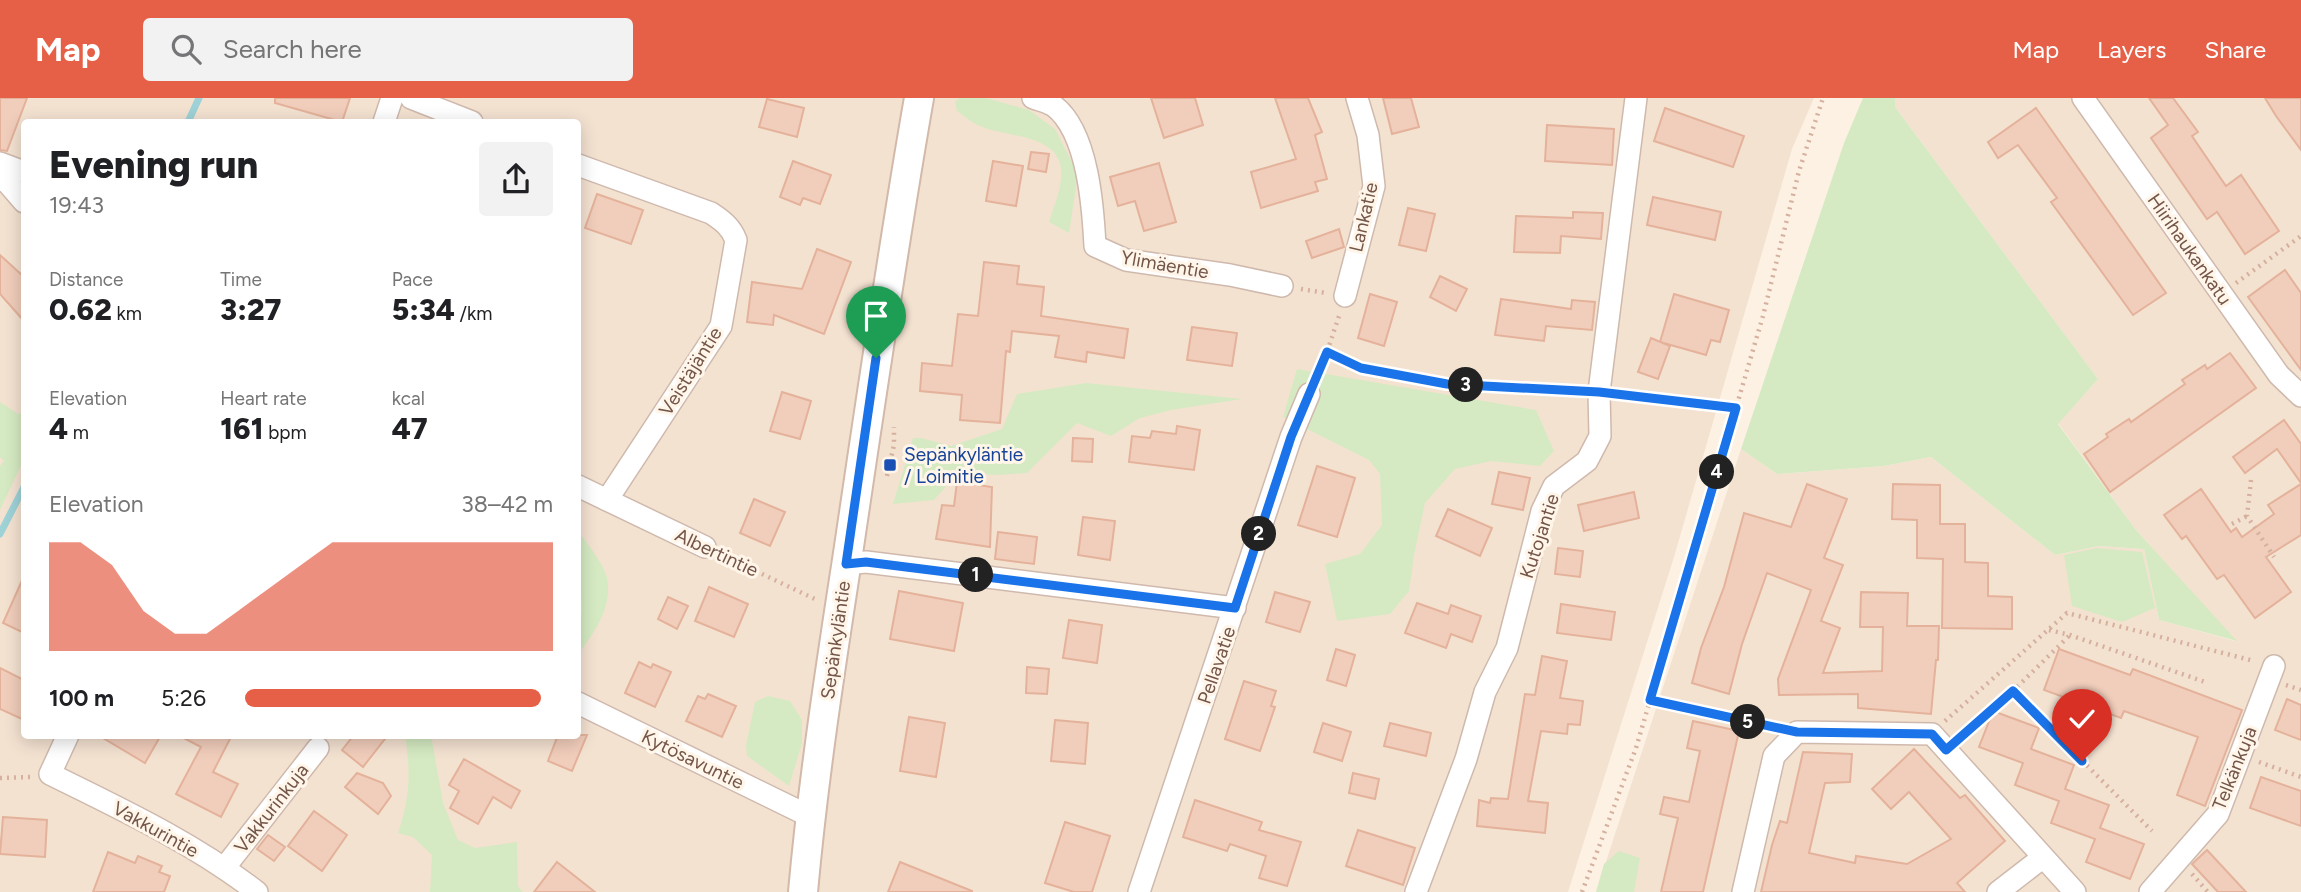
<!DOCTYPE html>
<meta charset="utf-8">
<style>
:root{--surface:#fff;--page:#f2f2f2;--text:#202124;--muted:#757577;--accent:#e66048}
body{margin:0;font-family:Figtree,sans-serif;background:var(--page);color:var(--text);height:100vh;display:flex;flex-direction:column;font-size:26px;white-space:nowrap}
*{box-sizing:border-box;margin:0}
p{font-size:23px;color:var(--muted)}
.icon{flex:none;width:38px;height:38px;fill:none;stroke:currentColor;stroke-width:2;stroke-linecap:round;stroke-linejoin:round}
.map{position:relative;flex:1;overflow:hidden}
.side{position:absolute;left:21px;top:21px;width:560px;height:620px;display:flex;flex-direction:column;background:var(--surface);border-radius:7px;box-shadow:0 4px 18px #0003}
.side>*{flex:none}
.pin{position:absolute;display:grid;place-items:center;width:60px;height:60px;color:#fff;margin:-72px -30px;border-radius:50% 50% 50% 0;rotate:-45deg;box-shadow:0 0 7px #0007}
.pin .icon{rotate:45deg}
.km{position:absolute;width:35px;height:35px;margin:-18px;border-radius:50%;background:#222;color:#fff;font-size:19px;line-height:35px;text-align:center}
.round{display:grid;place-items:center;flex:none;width:74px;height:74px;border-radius:7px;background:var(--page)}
.head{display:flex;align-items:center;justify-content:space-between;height:119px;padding:0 28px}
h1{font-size:38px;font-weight:800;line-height:52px}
.metrics{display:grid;grid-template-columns:repeat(3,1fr);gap:10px;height:119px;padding:7px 28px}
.metrics div{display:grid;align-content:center}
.metrics b{font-size:30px;font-weight:800}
.metrics small{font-size:19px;font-weight:400}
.metrics p{font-size:19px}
.chart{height:196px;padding:14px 28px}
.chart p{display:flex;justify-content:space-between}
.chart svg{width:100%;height:126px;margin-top:7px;fill:var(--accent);opacity:.7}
ul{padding:0 28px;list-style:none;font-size:23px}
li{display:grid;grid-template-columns:112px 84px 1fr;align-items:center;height:52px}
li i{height:18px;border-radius:9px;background:var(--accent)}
header{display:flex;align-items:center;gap:42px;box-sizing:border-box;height:98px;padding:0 35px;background:var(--accent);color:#fff}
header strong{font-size:33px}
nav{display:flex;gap:38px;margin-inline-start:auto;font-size:24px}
.search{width:490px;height:63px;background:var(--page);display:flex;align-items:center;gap:18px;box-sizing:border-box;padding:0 24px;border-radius:7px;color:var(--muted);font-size:26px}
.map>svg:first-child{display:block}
.residential{fill:#f4e2d1;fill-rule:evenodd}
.green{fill:#d5eac2}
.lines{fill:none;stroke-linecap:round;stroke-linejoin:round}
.stream{stroke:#9ed2d7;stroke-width:7}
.building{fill:#f1cdbb;stroke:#e4b29b;stroke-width:2}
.minor-casing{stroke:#cfb9ad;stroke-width:24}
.secondary-casing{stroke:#d2b9aa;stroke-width:32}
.path{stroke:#d6b09e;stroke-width:4.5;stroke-dasharray:2 5;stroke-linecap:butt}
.minor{stroke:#fff;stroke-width:21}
.secondary{stroke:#fff;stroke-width:28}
.route-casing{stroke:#fff;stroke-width:14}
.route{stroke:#1a73e8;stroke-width:9}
.transit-dot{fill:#1a4fb4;stroke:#fff5e9;stroke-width:2.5}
.labels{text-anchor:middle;stroke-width:6;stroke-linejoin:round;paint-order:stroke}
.street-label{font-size:19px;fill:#745549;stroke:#fff5e9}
.transit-label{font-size:19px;fill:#164399;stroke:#fff5e9;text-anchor:start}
</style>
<header>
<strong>Map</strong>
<div class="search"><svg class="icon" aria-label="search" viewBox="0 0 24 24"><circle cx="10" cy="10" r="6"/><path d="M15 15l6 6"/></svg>Search here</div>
<nav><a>Map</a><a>Layers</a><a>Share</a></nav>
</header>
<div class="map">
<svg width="2301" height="794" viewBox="0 0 2301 794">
<rect width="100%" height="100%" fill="#fcf1e3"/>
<g class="residential">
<path d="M0,0H1814L1792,51L1674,459L1568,794H0ZM24,24H578V637H24Z"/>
<path d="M1895,0H2301V794H1596L1741,351L1777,376L1884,368L1931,359L2055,457L2099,448L2144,451L2159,522L2235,543L2136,432L2058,325L2098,281L1895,9Z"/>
</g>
<g class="green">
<path d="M959,0H986L1029,12L1055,31L1078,76L1069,135L1049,124C1054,108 1063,88 1061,71C1058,36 1004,39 980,28C972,25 964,18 957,13L955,4Z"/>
<path d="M1863,0H1895V9L2098,281L2058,326L2136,432L2237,543L2159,522L2144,451L2099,448L2055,457L1931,359L1884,368L1777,376L1741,351L1844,45Z"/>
<path d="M1297,271L1536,312L1554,353L1540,368L1491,363L1455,371L1425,405L1414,457L1409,493L1390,516L1337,523L1325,466L1360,456L1382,427L1380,376L1369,362L1283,319Z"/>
<path d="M1086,285L1242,301L1171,312L1140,320L1111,338L1077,325L1027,375L998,377L958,375L934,402L893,406L913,340H921L951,348L1002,331L1017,296Z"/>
<path d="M0,304L18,316L24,314V361L0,412V368L4,363L0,359Z"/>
<path d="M578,433C587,445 604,466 607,480C613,509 594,536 578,556V522L582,515L581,493L578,489Z"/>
<path d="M2097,450L2142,454L2155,510L2122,524L2072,508L2064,457Z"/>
<path d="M768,598L790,603L802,622V645L789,688L747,658L746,647L755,604Z"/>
<path d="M405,637H431L443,705L458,742L475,750L517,744L518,788L523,794H430L432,757L413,739L398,735C410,698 411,676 405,637Z"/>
<path d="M1619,753L1640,760L1634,794H1596L1604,766Z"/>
</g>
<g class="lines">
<g class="stream">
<path d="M188,24L199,0"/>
<path d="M0,436L24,389"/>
</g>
</g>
<g class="building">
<path d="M0,0H27L7,53L0,52Z"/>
<path d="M275,0H350L342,24L275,5Z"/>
<path d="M1151,0H1195L1203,27L1164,40Z"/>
<path d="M1275,0H1308L1322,34L1315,37L1327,81L1315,84L1318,93L1261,110L1251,74L1296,61Z"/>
<path d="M1383,0H1411L1419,29L1392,36Z"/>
<path d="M2149,0H2173L2198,34L2192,38L2226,88L2241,77L2279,133L2245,156L2217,114L2207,121L2151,40L2168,27Z"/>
<path d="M2265,0H2301V52L2276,18Z"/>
<path d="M767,1L804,10L797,39L759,29Z"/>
<path d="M1665,10L1744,38L1733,69L1654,43Z"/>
<path d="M2036,10L2166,195L2133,217L2051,104L2057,100L2018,47L1998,60L1988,44Z"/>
<path d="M1547,27L1614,31L1612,67L1545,63Z"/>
<path d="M1031,54L1049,56L1046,74L1028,71Z"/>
<path d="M793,63L831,77L820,106L803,100L800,107L780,99Z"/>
<path d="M993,63L1023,68L1016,108L986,103Z"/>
<path d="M1159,65L1176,124L1144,133L1135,103L1118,108L1110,79Z"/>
<path d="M597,96L643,112L631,146L585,130Z"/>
<path d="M1653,99L1721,114L1715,142L1647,127Z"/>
<path d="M1408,110L1435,116L1426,153L1399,147Z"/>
<path d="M1573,114L1603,115L1601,141L1561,138L1560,155L1514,154L1516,118L1573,120Z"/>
<path d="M1339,131L1344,149L1312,160L1306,143Z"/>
<path d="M817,151L851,164L824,236L774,217L773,227L747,224L752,184L802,191Z"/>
<path d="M0,157L24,179V223L0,196Z"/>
<path d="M984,164L1019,168L1017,186L1044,189L1041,218L1128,231L1124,260L1087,254L1086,264L1055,259L1059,238L1012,233L1010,254L1006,253L1000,325L960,322L962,297L920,293L922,265L952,268L958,216L978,218Z"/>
<path d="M2285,172L2301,195V272L2248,199Z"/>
<path d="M1440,178L1467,191L1456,213L1430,199Z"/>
<path d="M1370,196L1397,204L1384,248L1358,240Z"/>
<path d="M1674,196L1729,212L1720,244L1711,242L1706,257L1660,244Z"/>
<path d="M1501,201L1571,211L1572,202L1595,204L1592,232L1546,228L1544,243L1495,237Z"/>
<path d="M1192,229L1237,235L1232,268L1187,262Z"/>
<path d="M1651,240L1670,248L1658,281L1638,274Z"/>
<path d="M2230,255L2256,290L2110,394L2084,356L2108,339L2106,336L2129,321L2131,324L2185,286L2182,282L2205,267L2207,271Z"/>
<path d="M782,294L811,303L800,341L770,333Z"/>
<path d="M2284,322L2301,346V385L2277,351L2245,375L2233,359Z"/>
<path d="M1177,328L1200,332L1194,372L1129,364L1132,338L1150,340L1152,333L1176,336Z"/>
<path d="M1073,340L1093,341L1092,364L1072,363Z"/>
<path d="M1317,368L1355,380L1337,439L1298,427Z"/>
<path d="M1499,374L1530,380L1523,412L1492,406Z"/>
<path d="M957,384L992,389L990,449L936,441L942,407L954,408Z"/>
<path d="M1807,386L1847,401L1824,460L1843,467L1821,523L1840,530L1823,575L1882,573L1883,529H1860L1861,494L1908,495L1907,528H1939L1938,562H1936L1931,616L1858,610V596L1779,597L1778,581L1811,492L1767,475L1742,546L1729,596L1692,585L1701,550L1724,489L1744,415L1791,429Z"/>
<path d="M1893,386L1940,387V426H1965V464L1988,465V498L2012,499V531L1942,530L1943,461L1917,460V422L1892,421Z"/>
<path d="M2301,386V437L2266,459L2291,494L2255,520L2224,477L2217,481L2186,438L2182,441L2164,417L2201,391L2231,434L2236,430L2242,439L2274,416L2268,407Z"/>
<path d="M1634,394L1639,420L1584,433L1578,407Z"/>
<path d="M754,401L785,414L770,448L740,435Z"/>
<path d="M1448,411L1492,430L1480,458L1436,438Z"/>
<path d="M1083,419L1115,423L1110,462L1078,457Z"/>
<path d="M998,434L1037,439L1034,466L995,461Z"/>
<path d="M1558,450L1583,453L1580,479L1555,476Z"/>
<path d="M24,478V535L3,525Z"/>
<path d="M709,489L748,506L734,539L695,523Z"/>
<path d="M899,493L963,505L954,553L890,541Z"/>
<path d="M1275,494L1310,504L1300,534L1266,524Z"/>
<path d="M668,499L688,508L677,531L658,521Z"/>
<path d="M1417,505L1448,516L1451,507L1481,518L1472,544L1451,536L1446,550L1405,535Z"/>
<path d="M1561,506L1615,514L1611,542L1557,535Z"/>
<path d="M1069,522L1102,527L1097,565L1063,560Z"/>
<path d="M1336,551L1355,557L1346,588L1327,582Z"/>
<path d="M2059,551L2130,577L2133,571L2242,612L2205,708L2177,697L2198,639L2124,613L2121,620L2044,592Z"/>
<path d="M1542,558L1567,563L1560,600L1583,603L1580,627L1568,626L1567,636L1541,633L1528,703L1548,705L1545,735L1477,728L1479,702L1490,705L1491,700L1508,701L1525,596L1535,597Z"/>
<path d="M639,564L651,570L653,566L671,574L655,609L625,595Z"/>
<path d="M1027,569L1049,571L1047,596L1026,595Z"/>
<path d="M0,570L24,582V622L0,611Z"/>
<path d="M1244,583L1276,593L1271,608L1275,609L1260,653L1225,641Z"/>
<path d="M708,596L736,608L722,639L686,623L698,598L705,601Z"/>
<path d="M2287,601L2301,607V642L2275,632Z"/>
<path d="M1993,613L2039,630L2031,651L2074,667L2065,691L2109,707L2100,730L2144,746L2130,781L2086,764L2095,741L2051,725L2059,703L2015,687L2023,665L1979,649Z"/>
<path d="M909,619L945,625L936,679L900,673Z"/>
<path d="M1055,622L1088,625L1085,666L1051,663Z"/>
<path d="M1693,623L1739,633L1703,794H1661L1678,720L1660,716L1664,699L1689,704L1700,653L1687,650Z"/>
<path d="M1323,625L1351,634L1342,663L1314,654Z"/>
<path d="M1390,625L1431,635L1426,658L1384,648Z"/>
<path d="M98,637H161L145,665Z"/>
<path d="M178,637H232L213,674L238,686L221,719L176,696L201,649Z"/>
<path d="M354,637H388L363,669L342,652Z"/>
<path d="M558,637H587L572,673L548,663Z"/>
<path d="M1914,651L1960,700L1965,697L2005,743L1957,785L1965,794H1761L1772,747L1780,723L1787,725L1803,654L1852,656L1850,684L1825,685L1809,755L1855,765L1856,758L1907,766L1951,741L1909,694L1891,711L1872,691Z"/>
<path d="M464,661L520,693L511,710L493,699L478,726L450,710L459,693L449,687Z"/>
<path d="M357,675L383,685L391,698L378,716L345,689Z"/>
<path d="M1353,675L1379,681L1375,701L1349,695Z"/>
<path d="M2261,679L2301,693V728L2250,710Z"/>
<path d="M1195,702L1262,724L1259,732L1301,744L1287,788L1259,780L1266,758L1230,746L1227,753L1183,739Z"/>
<path d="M314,713L347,737L322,773L288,748Z"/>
<path d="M3,719L47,722L45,759L0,756Z"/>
<path d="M1065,724L1110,738L1092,794H1074L1045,785Z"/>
<path d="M1358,732L1415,750L1403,787L1346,768Z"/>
<path d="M268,737L285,749L274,763L257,751Z"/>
<path d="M2207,752L2246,794H2218L2192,766Z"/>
<path d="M108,754L135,765L138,758L162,768L159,774L170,778L164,794H93Z"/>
<path d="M557,764L595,794H534Z"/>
<path d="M900,764L972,793V794H888Z"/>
</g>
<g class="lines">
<g class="minor-casing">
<g id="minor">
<path d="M411,0L472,24"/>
<path d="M1033,0C1040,2 1048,4 1054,8C1088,34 1093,109 1095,148L1126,162L1230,177L1282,188"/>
<path d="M2083,0L2279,277L2301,298"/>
<path d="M384,24L392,0"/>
<path d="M0,65L24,74"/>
<path d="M578,67L711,115C723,123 731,129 736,142L721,228L607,402"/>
<path d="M0,76L24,104"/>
<path d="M1345,198L1374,88L1368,37L1357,0"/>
<path d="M578,388L705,449"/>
<path d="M846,466L866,464L1235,510"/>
<path d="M578,605L809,718"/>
<path d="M68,637L50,676C121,711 194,745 257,794"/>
<path d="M225,769L318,650"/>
<path d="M1139,794L1291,339L1309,296"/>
<path d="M1416,794L1466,661L1485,594L1507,550L1542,413L1554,388L1587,363L1600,338L1599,294L1636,0"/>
<path d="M1743,794L1774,658L1797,634L1932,636L2075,794"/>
<path d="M1998,794L2042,760"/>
<path d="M2150,794L2218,716L2274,568"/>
</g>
</g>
<g class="secondary-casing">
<path id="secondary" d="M803,794C813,683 830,572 847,462C870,308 892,154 919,0"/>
</g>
<g class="path">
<path d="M2236,185L2301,138"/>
<path d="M1301,191L1326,195"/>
<path d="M1327,254L1361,269L1447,286L1580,293"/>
<path d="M1316,279L1327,254L1340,215"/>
<path d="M1617,296L1736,310"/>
<path d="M887,378L894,347V329"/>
<path d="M2251,382L2247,418L2274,459"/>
<path d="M2232,426L2247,418"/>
<path d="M724,458L817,502"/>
<path d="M2049,532L2070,537L2208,585"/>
<path d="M2286,587L2301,592"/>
<path d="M2013,593L2152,733"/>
<path d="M1650,602L1772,629"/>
<path d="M1945,623L2067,515L2254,563"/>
<path d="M1960,640L2013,593L2070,537"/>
<path d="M2259,664L2301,679"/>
<path d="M0,680L30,679"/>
<path d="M2192,776L2208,794"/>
<path d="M1582,794L1636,650L1763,218L1799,73L1823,0"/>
</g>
<use href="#minor" class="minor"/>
<use href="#secondary" class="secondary"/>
</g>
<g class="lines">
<g class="route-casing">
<path id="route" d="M876,260L846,466L866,464L1235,510L1291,339L1327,254L1361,270L1447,286L1599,294L1736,310L1650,602L1797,634L1932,636L1946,652L2013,593L2082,663"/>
</g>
<use href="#route" class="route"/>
</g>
<rect class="transit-dot" x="883" y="360" width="14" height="14" rx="3.5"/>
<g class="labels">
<g class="street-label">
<text transform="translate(1363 119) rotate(-77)" y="7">Lankatie</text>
<text transform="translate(2190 151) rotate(55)" y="7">Hiirihaukankatu</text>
<text transform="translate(1165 166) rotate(10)" y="7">Ylimäentie</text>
<text transform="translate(690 273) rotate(-58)" y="7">Veistäjäntie</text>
<text transform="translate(1539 438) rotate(-72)" y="7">Kutojantie</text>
<text transform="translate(717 454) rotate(25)" y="7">Albertintie</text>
<text transform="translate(835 542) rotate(-82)" y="7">Sepänkyläntie</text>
<text transform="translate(1216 567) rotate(-71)" y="7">Pellavatie</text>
<text transform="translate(693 661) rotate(26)" y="7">Kytösavuntie</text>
<text transform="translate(2234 670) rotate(-68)" y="7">Telkänkuja</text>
<text transform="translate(271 710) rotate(-52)" y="7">Vakkurinkuja</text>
<text transform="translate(156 731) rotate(29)" y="7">Vakkurintie</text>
</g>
<g class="transit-label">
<text x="904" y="363">Sepänkyläntie<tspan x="904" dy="22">/ Loimitie</tspan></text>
</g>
</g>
</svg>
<div class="pin" style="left:876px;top:260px;background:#1e9e55"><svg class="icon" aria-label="arrive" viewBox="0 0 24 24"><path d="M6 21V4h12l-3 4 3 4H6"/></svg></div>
<div class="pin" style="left:2082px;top:663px;background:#d93025"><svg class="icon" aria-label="check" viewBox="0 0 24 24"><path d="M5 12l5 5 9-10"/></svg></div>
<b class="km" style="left:976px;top:477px">1</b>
<b class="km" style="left:1259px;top:436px">2</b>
<b class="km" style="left:1466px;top:287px">3</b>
<b class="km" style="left:1717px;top:374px">4</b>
<b class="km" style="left:1748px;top:624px">5</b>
<section class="side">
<div class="head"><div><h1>Evening run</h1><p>19:43</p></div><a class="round"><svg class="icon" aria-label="share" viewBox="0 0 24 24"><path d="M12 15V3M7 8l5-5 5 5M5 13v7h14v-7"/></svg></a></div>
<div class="metrics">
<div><p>Distance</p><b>0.62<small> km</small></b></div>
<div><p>Time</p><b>3:27</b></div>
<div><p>Pace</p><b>5:34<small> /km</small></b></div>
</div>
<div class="metrics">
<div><p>Elevation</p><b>4<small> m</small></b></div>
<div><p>Heart rate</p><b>161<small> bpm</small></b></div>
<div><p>kcal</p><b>47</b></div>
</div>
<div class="chart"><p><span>Elevation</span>38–42 m</p>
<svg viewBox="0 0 160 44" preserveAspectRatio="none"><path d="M0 44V6L10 6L20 14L30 30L40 38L50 38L60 30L70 22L80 14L90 6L100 6L110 6L120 6L130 6L140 6L150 6L160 6V44z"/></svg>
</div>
<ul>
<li><b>100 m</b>5:26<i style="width:96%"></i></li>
</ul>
</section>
</div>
